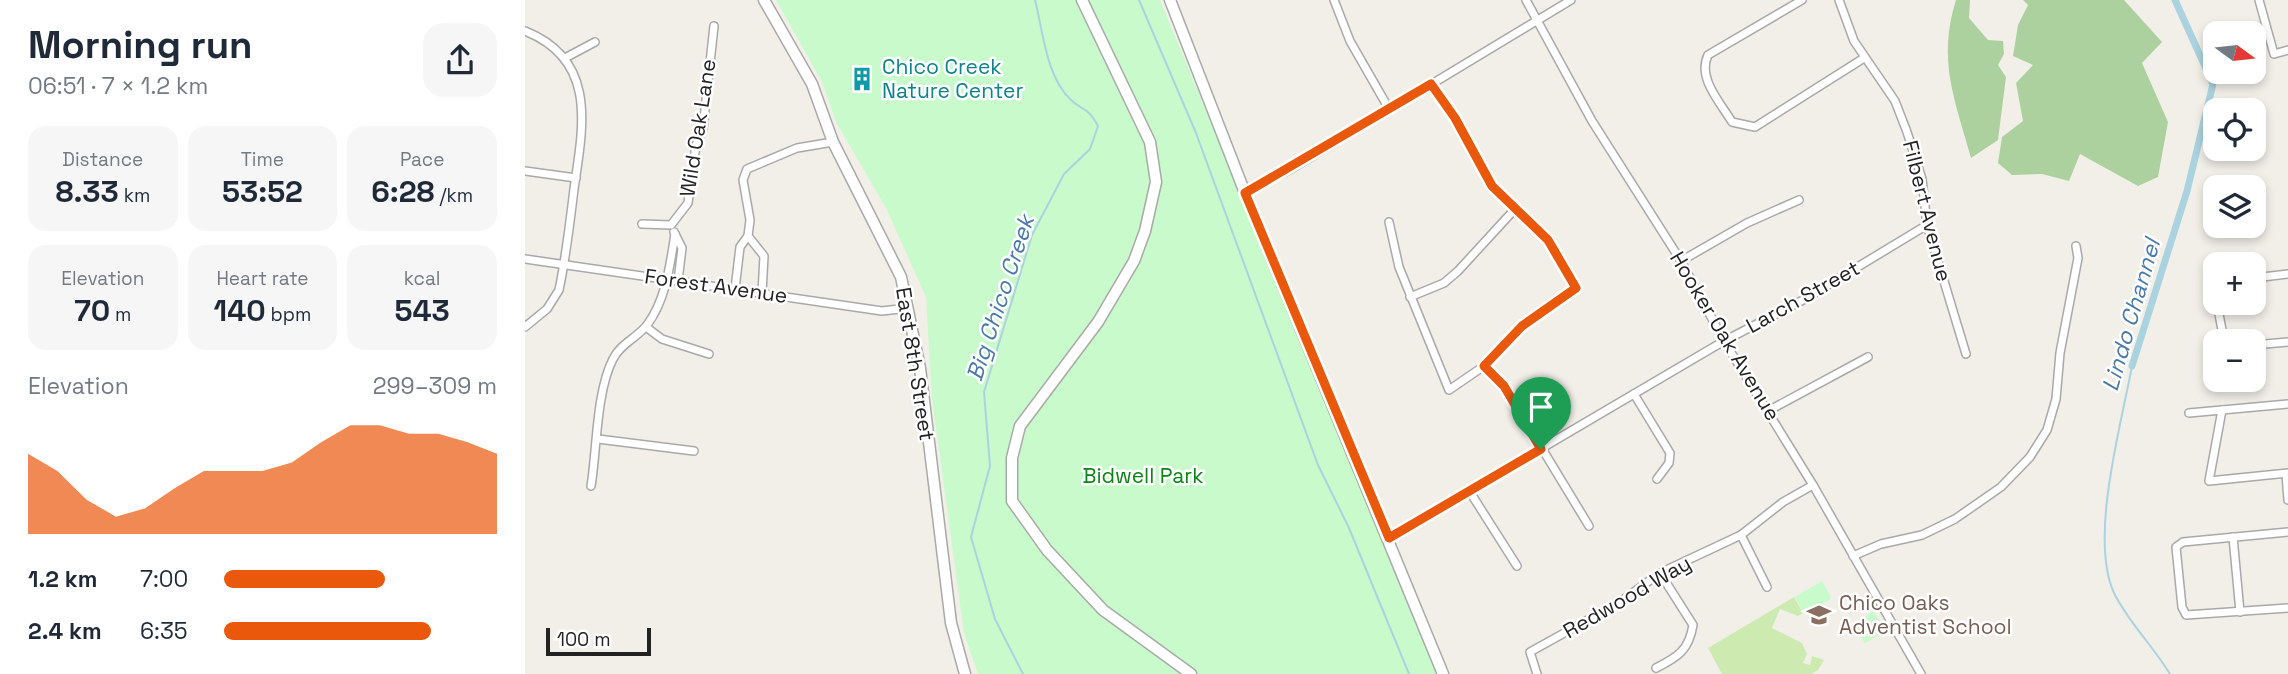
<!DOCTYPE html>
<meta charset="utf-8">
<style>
:root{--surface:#fff;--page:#f6f6f7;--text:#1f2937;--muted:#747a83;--accent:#ea580c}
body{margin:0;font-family:"Space Grotesk",sans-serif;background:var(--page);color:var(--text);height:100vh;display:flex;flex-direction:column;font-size:26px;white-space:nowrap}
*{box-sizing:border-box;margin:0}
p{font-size:23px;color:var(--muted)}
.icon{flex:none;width:38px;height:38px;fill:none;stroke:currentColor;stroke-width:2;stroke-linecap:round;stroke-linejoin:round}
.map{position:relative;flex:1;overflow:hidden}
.details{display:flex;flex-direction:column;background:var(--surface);width:525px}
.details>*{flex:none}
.needle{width:46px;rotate:105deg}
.fabs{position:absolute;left:1678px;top:21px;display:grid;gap:14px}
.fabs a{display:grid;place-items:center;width:63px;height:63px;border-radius:14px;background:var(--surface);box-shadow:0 4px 10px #0003;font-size:35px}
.scale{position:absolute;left:21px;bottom:18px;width:105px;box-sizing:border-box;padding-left:7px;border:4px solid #222;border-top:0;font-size:19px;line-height:24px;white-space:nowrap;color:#222;-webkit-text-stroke:5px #fff;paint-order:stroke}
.pin{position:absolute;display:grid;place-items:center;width:60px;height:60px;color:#fff;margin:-72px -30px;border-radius:50% 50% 50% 0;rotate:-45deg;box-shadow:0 0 7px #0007}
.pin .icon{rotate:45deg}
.round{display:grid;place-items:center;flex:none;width:74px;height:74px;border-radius:21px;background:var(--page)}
.summary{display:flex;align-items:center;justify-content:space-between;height:119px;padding:0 28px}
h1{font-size:38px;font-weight:600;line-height:52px}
.figures{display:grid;grid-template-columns:repeat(3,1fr);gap:10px;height:119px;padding:7px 28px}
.figures div{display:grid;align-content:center;border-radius:18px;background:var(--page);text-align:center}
.figures b{font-size:30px;font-weight:600}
.figures small{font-size:19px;font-weight:400}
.figures p{font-size:19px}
.chart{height:196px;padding:14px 28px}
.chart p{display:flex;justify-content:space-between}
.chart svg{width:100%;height:126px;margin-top:7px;fill:var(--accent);opacity:.7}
ul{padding:0 28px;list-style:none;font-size:23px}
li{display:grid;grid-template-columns:112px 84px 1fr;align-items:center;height:52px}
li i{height:18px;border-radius:9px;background:var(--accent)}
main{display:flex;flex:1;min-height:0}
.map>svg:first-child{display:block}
.grass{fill:#cdebb0}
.forest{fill:#add19e}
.park{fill:#c8facc}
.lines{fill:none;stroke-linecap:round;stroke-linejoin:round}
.stream{stroke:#aad3df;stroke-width:2}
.canal{stroke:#aad3df;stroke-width:7}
.minor-casing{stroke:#a9a9a9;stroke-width:10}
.tertiary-casing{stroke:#a9a9a9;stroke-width:13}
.minor{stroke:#fff;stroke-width:7}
.tertiary{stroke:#fff;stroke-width:10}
.route-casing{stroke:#fff;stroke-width:14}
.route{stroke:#ea580c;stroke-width:9}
.labels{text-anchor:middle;stroke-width:5;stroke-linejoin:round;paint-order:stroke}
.culture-label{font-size:21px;fill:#0d838f;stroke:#fff;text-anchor:start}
.street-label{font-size:21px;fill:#222;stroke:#fff}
.park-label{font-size:21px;fill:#0c8416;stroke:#fff}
.education-label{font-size:21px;fill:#785e54;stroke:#fff;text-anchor:start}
.water-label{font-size:23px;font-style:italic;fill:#4a7aab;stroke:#fff}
</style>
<main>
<section class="details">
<div class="summary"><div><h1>Morning run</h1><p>06:51 · 7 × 1.2 km</p></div><a class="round"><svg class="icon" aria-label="share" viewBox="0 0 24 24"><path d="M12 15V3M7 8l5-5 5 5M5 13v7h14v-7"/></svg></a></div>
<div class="figures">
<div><p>Distance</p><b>8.33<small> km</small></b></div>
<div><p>Time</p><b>53:52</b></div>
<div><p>Pace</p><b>6:28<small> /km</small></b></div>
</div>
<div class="figures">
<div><p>Elevation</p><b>70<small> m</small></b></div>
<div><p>Heart rate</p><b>140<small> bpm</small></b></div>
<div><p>kcal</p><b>543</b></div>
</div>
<div class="chart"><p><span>Elevation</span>299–309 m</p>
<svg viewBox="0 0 160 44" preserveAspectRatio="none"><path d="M0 44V16L10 22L20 32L30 38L40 35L50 28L60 22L70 22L80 22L90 19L100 12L110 6L120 6L130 9L140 9L150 12L160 16V44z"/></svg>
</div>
<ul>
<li><b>1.2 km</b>7:00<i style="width:59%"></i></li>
<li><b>2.4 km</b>6:35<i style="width:76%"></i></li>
</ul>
</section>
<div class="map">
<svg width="1763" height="674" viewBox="0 0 1763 674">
<rect width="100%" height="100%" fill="#f2efe9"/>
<path class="grass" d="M1269,597L1278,613L1273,616L1255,609L1247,628L1277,643L1282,654L1278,663L1285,665L1287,656L1299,660L1293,670L1286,674H1197L1183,648Z"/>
<g class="forest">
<path d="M1431,0H1445L1444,18L1463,40L1478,41L1479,54L1473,65L1481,77L1473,140L1446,158C1430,100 1412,60 1431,0Z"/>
<path d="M1498,0H1599L1637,42L1617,63L1643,122L1633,177L1613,186L1555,154L1544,181L1517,174L1487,175L1473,163L1477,137L1498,121L1491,83L1508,65L1488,56L1493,25L1503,5Z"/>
</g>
<g class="park">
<path d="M251,0H635L915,674H453L439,633L407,398L401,297L361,208L311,122L297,82Z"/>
<path d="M1297,581L1305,595V600L1278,612L1270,597Z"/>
<path d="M1348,610L1359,629L1358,633L1340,643L1329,628L1338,623L1337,620Z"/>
</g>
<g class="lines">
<g class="stream">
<path d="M614,0L671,133L793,465L824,528L884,674"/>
<path d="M1607,366C1596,426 1563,541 1590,595C1605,624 1628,646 1645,674"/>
<path d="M498,674L470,619L446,537L465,466L459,392L507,235L539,174L565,149L573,126C562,106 559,112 546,100C521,77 518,31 510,0"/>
</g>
<path class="canal" d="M1607,366L1662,191L1688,84L1650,0"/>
<g class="minor-casing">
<g id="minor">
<path d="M809,0L825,41L864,109"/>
<path d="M1001,0L1067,121L1156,261L1199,341L1288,485L1396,674"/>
<path d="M1277,0L1183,55C1172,78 1195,102 1207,122L1230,127L1339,58"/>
<path d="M1314,0L1329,41L1370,101L1382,132L1397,179L1402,225L1441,354"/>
<path d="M1734,0L1749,54L1763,50"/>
<path d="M0,31C73,60 58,127 49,189C45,223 41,257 34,290L22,309L0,327"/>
<path d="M40,58L70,42"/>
<path d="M0,171L51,178"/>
<path d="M720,193L766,169L1046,0"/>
<path d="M864,222L874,267L924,390L959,366L997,326L1051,288L1023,240L967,186L930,118L906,84"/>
<path d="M117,224L146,225L163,203L171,145L178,128L189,26"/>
<path d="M149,232L157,248L153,281"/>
<path d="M223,236L239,256L237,293"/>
<path d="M0,259L357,311L383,308"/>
<path d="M1156,261L1222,223L1274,200"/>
<path d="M1729,278L1763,274"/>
<path d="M210,289L215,247L223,236L225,220L218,180L222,169L272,148L308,142"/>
<path d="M885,297L919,283L933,271L989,210"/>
<path d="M1692,303L1699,341"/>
<path d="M121,327L137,339L184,354"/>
<path d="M1729,345L1763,342"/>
<path d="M959,366L979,386L1064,526"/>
<path d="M1109,394L1145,453L1144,463L1132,479"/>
<path d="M1697,410L1684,481L1763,473"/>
<path d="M1243,411L1343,357"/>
<path d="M1664,413L1763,404"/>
<path d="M73,439L169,451"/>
<path d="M1761,474L1763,500"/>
<path d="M66,486C72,450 71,392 88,359C95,344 112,338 122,325C141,300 145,265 150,234"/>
<path d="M945,492L992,566"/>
<path d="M1763,532L1658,542L1651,547L1657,607L1661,615L1763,608"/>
<path d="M1216,535L1242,587"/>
<path d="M1708,537L1715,612"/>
<path d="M864,538L1199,341L1278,300L1402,225"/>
<path d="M1328,556L1356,544L1397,535L1430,519L1476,487L1505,457L1522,430L1531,399L1535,353L1553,258L1551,246"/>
<path d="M1131,668C1153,657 1164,650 1168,625L1135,573"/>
<path d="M1012,674L1005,652L1095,602L1135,573L1216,535L1258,502L1288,485"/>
</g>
</g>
<g class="tertiary-casing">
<g id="tertiary">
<path d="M239,0L287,84L308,142L376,277L395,368L426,623L440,674"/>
<path d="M557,0L625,142L631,182L620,231L609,261L573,322L495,426L487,458V501L522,550L578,610L666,674"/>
<path d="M645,0L720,193L918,674"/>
</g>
</g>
<use href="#minor" class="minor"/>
<use href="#tertiary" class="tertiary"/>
</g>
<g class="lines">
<g class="route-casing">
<path id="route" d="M906,84L930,118L967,186L1023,240L1051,288L997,326L959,366L979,386L1016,449L864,538L720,193Z"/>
</g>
<use href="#route" class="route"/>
</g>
<defs>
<g id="building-bare" transform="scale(1.89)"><path d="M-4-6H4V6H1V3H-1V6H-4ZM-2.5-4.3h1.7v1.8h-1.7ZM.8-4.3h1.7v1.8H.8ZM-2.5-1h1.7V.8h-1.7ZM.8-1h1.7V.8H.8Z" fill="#0f9aa8" stroke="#fff" stroke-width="2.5" paint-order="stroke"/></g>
<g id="school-bare" transform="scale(1.89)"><path d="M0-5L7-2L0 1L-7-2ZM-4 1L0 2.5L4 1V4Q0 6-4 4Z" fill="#8d6e63" stroke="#fff" stroke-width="2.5" paint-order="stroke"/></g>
</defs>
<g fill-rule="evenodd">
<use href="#building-bare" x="337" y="79"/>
<use href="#school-bare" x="1294" y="615"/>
</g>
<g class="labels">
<g class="culture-label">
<text x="357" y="74">Chico Creek<tspan x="357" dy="24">Nature Center</tspan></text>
</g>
<g class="street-label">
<text transform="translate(173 128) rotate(-81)" y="7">Wild Oak Lane</text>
<text transform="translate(1402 211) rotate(76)" y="7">Filbert Avenue</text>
<text transform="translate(191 286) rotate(8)" y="7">Forest Avenue</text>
<text transform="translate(1278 297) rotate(-29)" y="7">Larch Street</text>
<text transform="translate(1200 336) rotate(59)" y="7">Hooker Oak Avenue</text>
<text transform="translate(390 364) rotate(81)" y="7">East 8th Street</text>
<text transform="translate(1102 597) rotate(-30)" y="7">Redwood Way</text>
</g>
<g class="park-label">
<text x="618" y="483">Bidwell Park</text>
</g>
<g class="education-label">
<text x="1314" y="610">Chico Oaks<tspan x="1314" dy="24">Adventist School</tspan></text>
</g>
<g class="water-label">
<text transform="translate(475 298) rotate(-72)" y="8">Big Chico Creek</text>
<text transform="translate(1606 315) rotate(-74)" y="8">Lindo Channel</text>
</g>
</g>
</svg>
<div class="fabs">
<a><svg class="needle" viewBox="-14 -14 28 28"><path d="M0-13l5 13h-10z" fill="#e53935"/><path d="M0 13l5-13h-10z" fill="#747a83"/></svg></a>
<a><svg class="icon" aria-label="locate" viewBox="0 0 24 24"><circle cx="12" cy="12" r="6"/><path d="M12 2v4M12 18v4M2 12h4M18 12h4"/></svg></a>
<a><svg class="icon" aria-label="layers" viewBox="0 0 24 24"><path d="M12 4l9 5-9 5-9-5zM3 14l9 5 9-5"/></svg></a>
<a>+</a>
<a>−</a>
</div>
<div class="scale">100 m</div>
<div class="pin" style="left:1016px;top:449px;background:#1e9e55"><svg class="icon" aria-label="arrive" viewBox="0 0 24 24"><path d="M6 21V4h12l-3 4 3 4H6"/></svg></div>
</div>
</main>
